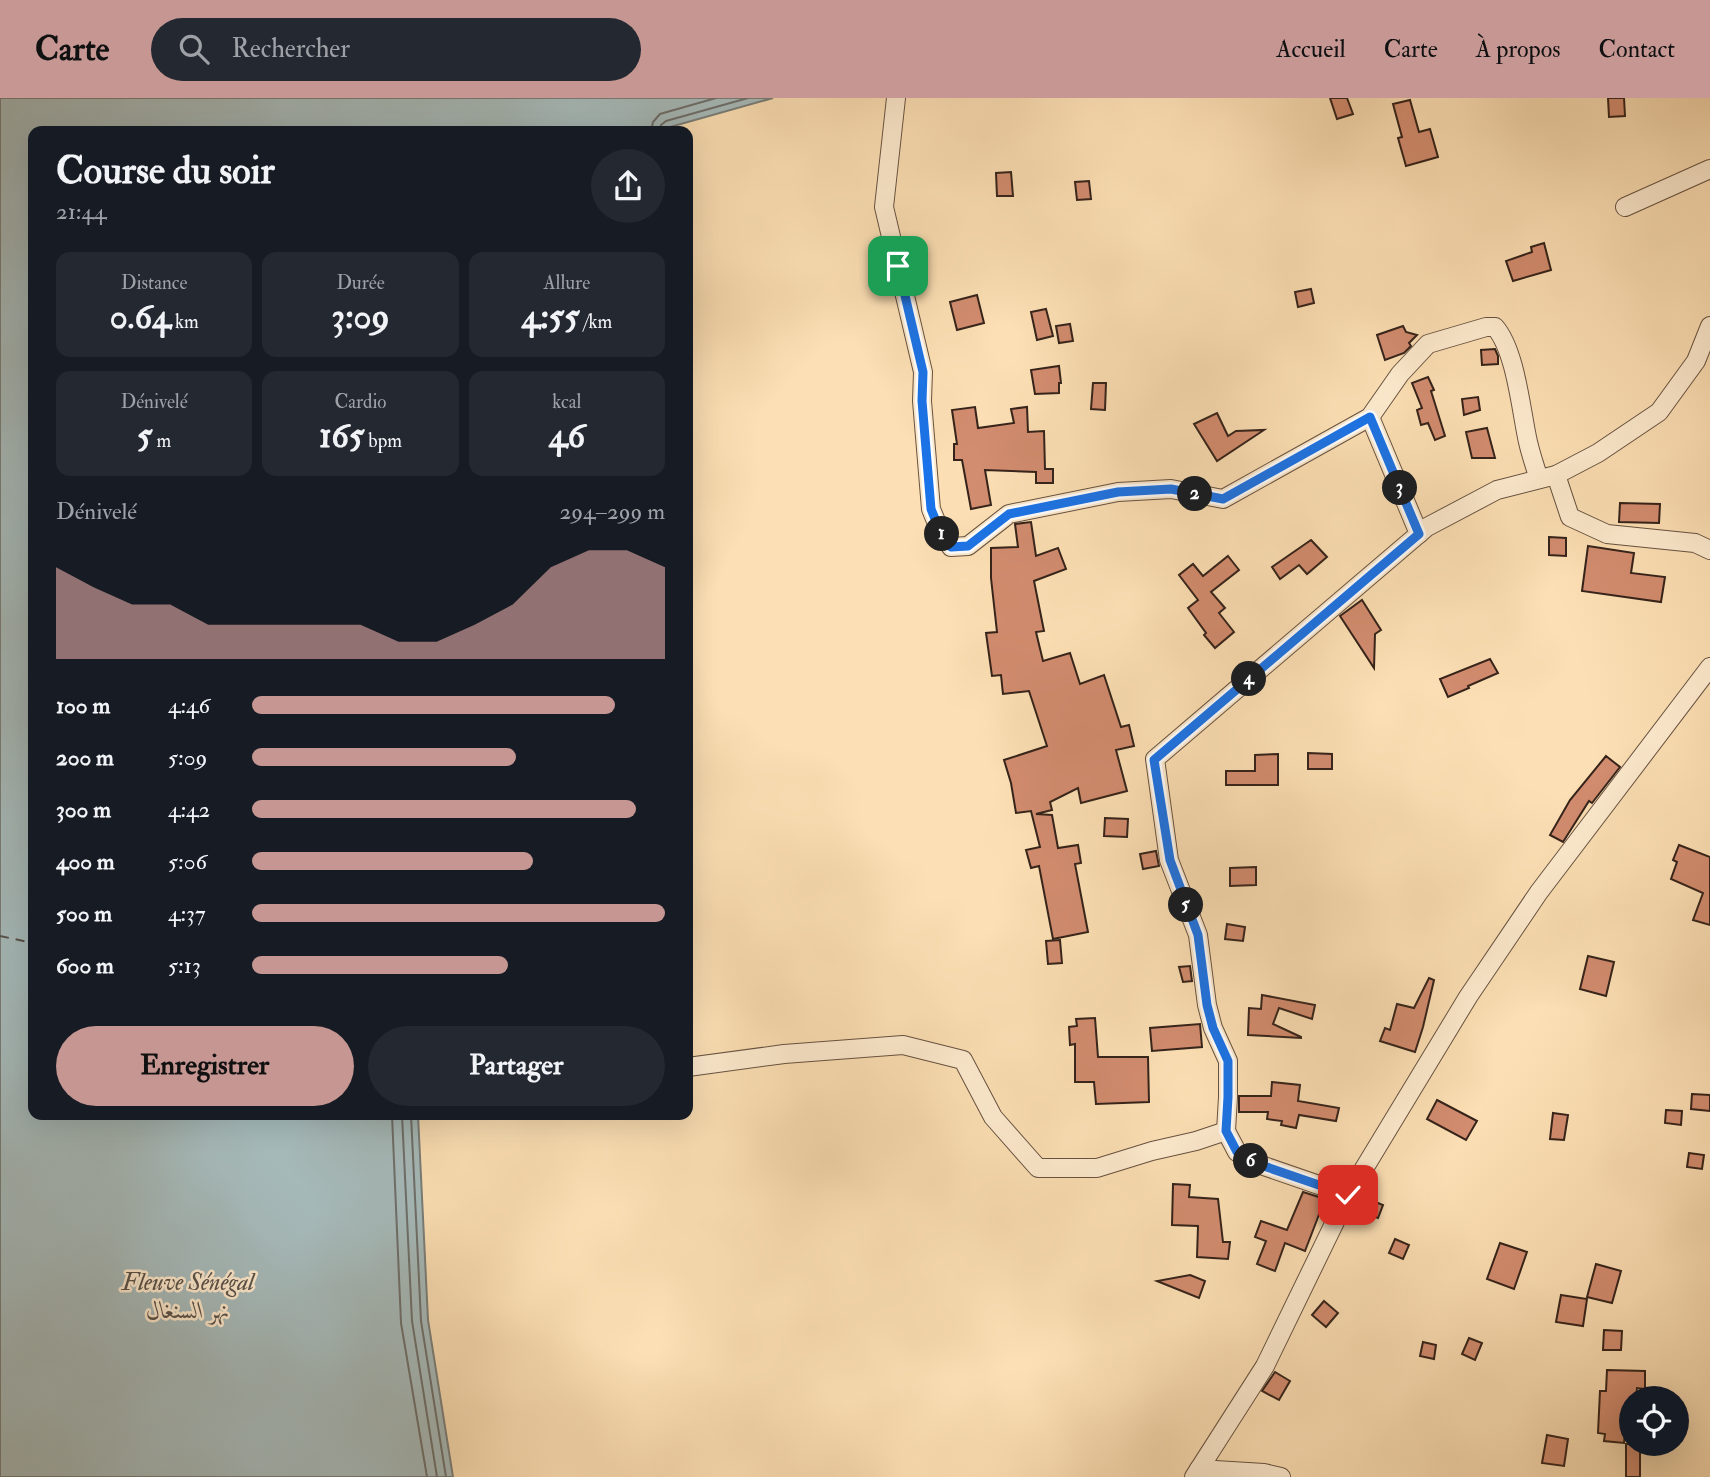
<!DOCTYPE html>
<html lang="fr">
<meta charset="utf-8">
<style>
:root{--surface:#171b24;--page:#242831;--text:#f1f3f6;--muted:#9ea1a6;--accent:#c59692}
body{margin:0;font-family:"IM FELL Double Pica",Amiri,serif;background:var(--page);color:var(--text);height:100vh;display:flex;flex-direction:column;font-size:26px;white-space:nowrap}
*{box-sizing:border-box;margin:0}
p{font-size:23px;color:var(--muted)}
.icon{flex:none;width:38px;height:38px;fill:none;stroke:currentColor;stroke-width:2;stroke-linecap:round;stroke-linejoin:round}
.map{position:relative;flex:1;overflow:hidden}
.details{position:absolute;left:28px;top:28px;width:665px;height:994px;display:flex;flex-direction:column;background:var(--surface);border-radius:14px;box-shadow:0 7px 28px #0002}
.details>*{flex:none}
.buttons{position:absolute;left:1619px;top:1288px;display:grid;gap:14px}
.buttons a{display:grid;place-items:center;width:70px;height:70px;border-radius:50%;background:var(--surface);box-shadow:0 7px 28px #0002;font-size:35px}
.pin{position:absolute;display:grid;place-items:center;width:60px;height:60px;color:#fff;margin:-30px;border-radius:14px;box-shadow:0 4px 10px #0006}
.km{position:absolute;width:35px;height:35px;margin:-18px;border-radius:50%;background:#222;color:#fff;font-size:19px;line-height:35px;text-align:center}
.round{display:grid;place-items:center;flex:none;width:74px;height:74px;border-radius:37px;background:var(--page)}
.overview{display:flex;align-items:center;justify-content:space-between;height:119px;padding:0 28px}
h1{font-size:38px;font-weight:700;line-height:52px}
.figures{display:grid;grid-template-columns:repeat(3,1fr);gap:10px;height:119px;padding:7px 28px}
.figures div{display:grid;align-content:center;border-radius:14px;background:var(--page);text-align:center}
.figures b{font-size:35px;font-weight:700}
.figures small{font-size:19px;font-weight:400}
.figures p{font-size:19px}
.chart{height:196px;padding:14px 28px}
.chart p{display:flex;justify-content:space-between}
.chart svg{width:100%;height:126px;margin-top:7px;fill:var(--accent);opacity:.7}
.cta{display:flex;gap:14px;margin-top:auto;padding:14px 28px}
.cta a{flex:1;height:80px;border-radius:42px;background:var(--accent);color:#111;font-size:28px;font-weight:700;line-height:80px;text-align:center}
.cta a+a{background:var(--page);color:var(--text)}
ul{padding:0 28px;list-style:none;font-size:23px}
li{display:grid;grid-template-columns:112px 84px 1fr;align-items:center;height:52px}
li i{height:18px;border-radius:9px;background:var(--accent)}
header{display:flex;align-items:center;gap:42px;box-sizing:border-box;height:98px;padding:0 35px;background:var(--accent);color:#111}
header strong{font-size:33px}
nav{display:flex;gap:38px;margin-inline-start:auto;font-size:24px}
.search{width:490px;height:63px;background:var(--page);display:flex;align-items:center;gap:18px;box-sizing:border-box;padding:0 24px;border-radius:38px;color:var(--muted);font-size:26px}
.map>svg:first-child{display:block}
.water{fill:#a5b9b9;stroke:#787d79;stroke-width:2}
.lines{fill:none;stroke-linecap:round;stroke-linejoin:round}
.shore{stroke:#6d6e6a;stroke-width:2}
.ferry{stroke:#57504a;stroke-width:2;stroke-dasharray:9 7;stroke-linecap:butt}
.building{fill:#d28c6f;stroke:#35231a;stroke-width:2}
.minor-casing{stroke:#675240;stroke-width:20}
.minor{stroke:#fdeace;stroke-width:18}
.route-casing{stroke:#fff;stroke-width:14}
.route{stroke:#1a73e8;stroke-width:9}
.labels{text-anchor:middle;stroke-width:5;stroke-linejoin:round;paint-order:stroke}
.water-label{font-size:24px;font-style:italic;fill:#57504a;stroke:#fdeace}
</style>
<header>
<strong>Carte</strong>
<div class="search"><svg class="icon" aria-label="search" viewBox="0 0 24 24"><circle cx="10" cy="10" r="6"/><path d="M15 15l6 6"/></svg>Rechercher</div>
<nav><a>Accueil</a><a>Carte</a><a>À propos</a><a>Contact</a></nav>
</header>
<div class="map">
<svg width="1710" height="1379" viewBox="0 0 1710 1379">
<rect width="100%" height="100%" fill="#fcdfb4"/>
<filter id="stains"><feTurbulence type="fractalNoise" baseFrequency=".00286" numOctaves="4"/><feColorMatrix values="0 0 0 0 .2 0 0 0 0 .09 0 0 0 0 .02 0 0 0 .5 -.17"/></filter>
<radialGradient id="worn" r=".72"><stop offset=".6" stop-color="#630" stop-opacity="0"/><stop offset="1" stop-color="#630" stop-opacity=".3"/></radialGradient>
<path class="water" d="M0,0H773L656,33H33V1017H418L428,1222L453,1379H0Z"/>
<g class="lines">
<g class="shore">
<path d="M651,33L653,24L660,16L716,0"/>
<path d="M660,33L661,27L666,23L748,0"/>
<path d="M392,1017L401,1225L427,1379"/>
<path d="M402,1017L412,1223L437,1379"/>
<path d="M411,1017L421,1223L446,1379"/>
</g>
<path class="ferry" d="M0,838L33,845"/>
</g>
<g class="building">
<path d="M1330,0H1347L1353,16L1337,21Z"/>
<path d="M1608,0H1624L1625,18L1609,19Z"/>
<path d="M1410,2L1419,34L1430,31L1438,59L1406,68L1398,40L1402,39L1393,6Z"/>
<path d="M1011,74L1013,98H997L996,75Z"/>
<path d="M1089,83L1091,101L1077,102L1075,84Z"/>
<path d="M1544,145L1551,172L1513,183L1506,163L1532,154L1531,149Z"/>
<path d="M1311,191L1314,205L1298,209L1295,194Z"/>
<path d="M977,197L984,225L957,232L950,204Z"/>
<path d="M1046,211L1053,238L1037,242L1031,214Z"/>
<path d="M1070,226L1073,243L1059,245L1056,228Z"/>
<path d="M1403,228L1406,234L1417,237L1409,245L1411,248L1404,255L1385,262L1377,237Z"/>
<path d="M1495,251L1498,258V266L1482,267L1481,252Z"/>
<path d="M1059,268L1061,285H1059V295L1035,296L1031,272Z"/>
<path d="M1428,279L1434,292L1431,293L1445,338L1435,342L1428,325L1421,327L1417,312L1422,310L1412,285Z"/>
<path d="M1093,285H1106L1105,312L1091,311Z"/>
<path d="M1478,299L1480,312L1464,317L1462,301Z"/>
<path d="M975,309L978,330L1014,325L1011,311L1027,309L1028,334L1044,333L1045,371H1053V385H1036V374L985,372L991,407L971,411L962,362H954V346H957L952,312Z"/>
<path d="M1217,315L1228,338L1236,333L1264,332L1217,363L1194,326Z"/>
<path d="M1487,330L1495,360H1472L1466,334Z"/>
<path d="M1620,405L1660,406L1659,425L1619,424Z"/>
<path d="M1031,424L1036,458L1058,450L1066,471L1034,483L1044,533L1036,534L1043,563L1070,555L1080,586L1104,577L1121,629L1129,627L1134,648L1116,652L1127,693L1081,705L1078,690L1050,704L1052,712L1036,716L1052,717L1058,750L1078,747L1081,765L1075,766L1088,834L1053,841L1039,768L1031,770L1026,752L1040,749L1031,713L1016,715L1011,685L1004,662L1047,648L1029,593L1003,596L1001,577L992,578L986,535L997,534L991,480V450L1018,449L1015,426Z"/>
<path d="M1549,439L1566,440V458L1549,457Z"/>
<path d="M1311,442L1327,459L1307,476L1299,467L1280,481L1272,469Z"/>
<path d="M1588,448L1634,455L1631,475L1665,479L1661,504L1582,493Z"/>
<path d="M1228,458L1239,472L1211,494L1225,510L1219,515L1234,534L1215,550L1204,537L1206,535L1188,510L1198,502L1179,477L1193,466L1203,478Z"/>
<path d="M1362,502L1381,532L1375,536L1374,570L1340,518Z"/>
<path d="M1490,561L1498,575L1468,588L1469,590L1448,599L1440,581Z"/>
<path d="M1308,655L1332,656V671H1308Z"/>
<path d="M1278,656V687H1226V673H1255V657Z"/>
<path d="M1606,658L1620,669L1592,705L1589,703L1563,744L1550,737L1570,702Z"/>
<path d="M1105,720L1128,721L1127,739L1104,738Z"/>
<path d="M1679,747L1710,759V827L1693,822L1703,795L1671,781L1677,764L1673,762Z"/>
<path d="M1156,753L1159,768L1143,771L1140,756Z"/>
<path d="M1256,769V787L1230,788V770Z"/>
<path d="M1227,826L1245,829L1243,843L1225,841Z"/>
<path d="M1060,842L1062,865L1048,866L1046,843Z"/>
<path d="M1588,858L1614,864L1606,898L1580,891Z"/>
<path d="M1190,868L1192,883L1183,884L1179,869Z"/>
<path d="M1429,880L1434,882L1423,929L1415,954L1380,943L1385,930L1390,932L1397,906L1414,910Z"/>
<path d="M1262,897L1315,907L1312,921L1279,910L1273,926L1301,939V940L1248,937L1249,910L1261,911Z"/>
<path d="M1095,920L1098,959H1148L1149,1004L1096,1006L1094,984H1075V946L1070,947L1069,929L1077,928L1076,921Z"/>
<path d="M1200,926L1202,949L1152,953L1150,930Z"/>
<path d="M1272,984L1300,987L1298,1003L1339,1010L1336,1023L1299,1017L1296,1030L1281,1027L1282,1023L1267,1021L1268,1014H1239V998H1271Z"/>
<path d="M1692,996L1710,997V1013L1691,1011Z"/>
<path d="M1437,1002L1477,1023L1466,1042L1427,1021Z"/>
<path d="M1666,1012L1682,1013L1681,1027L1665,1025Z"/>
<path d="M1553,1015L1568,1017L1564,1042L1550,1041Z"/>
<path d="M1689,1055L1704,1057L1702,1071L1687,1069Z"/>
<path d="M1173,1086L1190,1087L1189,1099L1218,1101L1223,1144H1230L1228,1161L1197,1159L1198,1128L1172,1127Z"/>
<path d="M1303,1094L1325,1101L1305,1153L1285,1145L1275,1173L1257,1166L1266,1143L1255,1139L1261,1123L1287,1132Z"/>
<path d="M1368,1101L1383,1107L1378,1120L1362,1114Z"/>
<path d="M1395,1141L1409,1147L1403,1161L1389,1155Z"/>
<path d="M1500,1145L1527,1154L1514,1191L1487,1181Z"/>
<path d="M1596,1166L1621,1173L1612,1205L1587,1199Z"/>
<path d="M1190,1177L1205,1183L1199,1200L1157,1183Z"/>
<path d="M1561,1197L1587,1201L1583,1228L1556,1224Z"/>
<path d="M1324,1203L1338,1215L1326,1229L1312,1217Z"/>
<path d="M1604,1232L1622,1233L1621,1252H1603Z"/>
<path d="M1469,1240L1482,1245L1475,1262L1462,1256Z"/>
<path d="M1423,1244L1436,1247L1434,1261L1420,1258Z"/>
<path d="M1607,1272L1645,1273V1291L1637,1290L1636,1300H1631V1309H1627L1624,1345L1604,1343L1605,1336L1598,1335L1600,1293H1606Z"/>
<path d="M1275,1274L1290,1283L1279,1302L1262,1293Z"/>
<path d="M1547,1337L1568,1341L1564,1368L1542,1365Z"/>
<rect x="1626" y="1346" width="14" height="33"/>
</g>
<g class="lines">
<g class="minor-casing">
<g id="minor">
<path d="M896,0L884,109L923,274L922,303L931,411L940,433L951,449L968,448L1009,416L1118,394L1171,391L1223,401L1370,319L1400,276L1428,246L1486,229H1495C1516,253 1521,313 1528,344C1531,357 1535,369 1539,381"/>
<path d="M1625,109L1710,71"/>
<path d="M1370,319L1419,436"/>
<path d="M1556,377L1570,419L1607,436L1695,445L1710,452"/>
<path d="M688,969L784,956L903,947L963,962L993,1019L1038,1070H1097L1152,1053L1196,1043L1226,1033"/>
<path d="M1348,1097L1255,1065L1237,1054L1226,1033L1228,999V963L1213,930L1207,907L1198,837L1169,762L1155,661L1427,429L1497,392L1556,377L1598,355L1659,314L1696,263L1710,228"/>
<path d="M1199,1371L1264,1375L1281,1379"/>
<path d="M1194,1379L1265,1268L1348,1097L1468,899L1539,794L1710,569"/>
</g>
</g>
<use href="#minor" class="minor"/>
</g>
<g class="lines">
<g class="route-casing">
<path id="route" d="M898,168L923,274L922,303L931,411L940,433L951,449L968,448L1009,416L1118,394L1171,391L1223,401L1370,319L1419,436L1154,662L1170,762L1198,837L1207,907L1213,930L1228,963V999L1226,1033L1237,1054L1255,1065L1348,1097"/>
</g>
<use href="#route" class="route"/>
</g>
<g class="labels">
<g class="water-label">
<text x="188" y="1192">Fleuve Sénégal<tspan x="188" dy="28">نهر السنغال</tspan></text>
</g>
</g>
<rect width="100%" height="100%" filter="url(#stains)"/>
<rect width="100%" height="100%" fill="url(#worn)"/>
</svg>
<div class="buttons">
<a><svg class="icon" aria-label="locate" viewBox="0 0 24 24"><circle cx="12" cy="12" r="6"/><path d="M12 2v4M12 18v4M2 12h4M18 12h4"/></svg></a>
</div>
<div class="pin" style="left:898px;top:168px;background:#1e9e55"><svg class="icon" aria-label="arrive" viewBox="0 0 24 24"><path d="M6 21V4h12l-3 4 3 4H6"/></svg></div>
<div class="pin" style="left:1348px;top:1097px;background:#d93025"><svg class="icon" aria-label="check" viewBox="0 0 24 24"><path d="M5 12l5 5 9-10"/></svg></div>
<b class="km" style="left:942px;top:436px">1</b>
<b class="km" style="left:1195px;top:396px">2</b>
<b class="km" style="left:1400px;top:390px">3</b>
<b class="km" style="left:1249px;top:581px">4</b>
<b class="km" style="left:1186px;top:807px">5</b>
<b class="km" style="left:1251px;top:1063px">6</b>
<section class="details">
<div class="overview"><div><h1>Course du soir</h1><p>21:44</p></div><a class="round"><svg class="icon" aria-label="share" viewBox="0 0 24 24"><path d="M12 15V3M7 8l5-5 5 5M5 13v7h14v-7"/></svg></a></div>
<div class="figures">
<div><p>Distance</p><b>0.64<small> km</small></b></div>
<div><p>Durée</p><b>3:09</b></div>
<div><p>Allure</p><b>4:55<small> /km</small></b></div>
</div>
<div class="figures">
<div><p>Dénivelé</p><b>5<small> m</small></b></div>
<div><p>Cardio</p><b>165<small> bpm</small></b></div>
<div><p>kcal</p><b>46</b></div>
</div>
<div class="chart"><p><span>Dénivelé</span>294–299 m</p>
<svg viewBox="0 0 160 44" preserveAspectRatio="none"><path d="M0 44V12L10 19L20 25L30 25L40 32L50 32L60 32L70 32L80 32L90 38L100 38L110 32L120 25L130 12L140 6L150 6L160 12V44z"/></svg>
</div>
<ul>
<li><b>100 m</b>4:46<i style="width:88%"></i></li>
<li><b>200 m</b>5:09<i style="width:64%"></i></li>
<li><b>300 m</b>4:42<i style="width:93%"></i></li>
<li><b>400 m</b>5:06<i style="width:68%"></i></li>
<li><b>500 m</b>4:37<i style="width:100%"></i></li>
<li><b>600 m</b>5:13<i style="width:62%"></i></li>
</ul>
<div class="cta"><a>Enregistrer</a><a>Partager</a></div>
</section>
</div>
